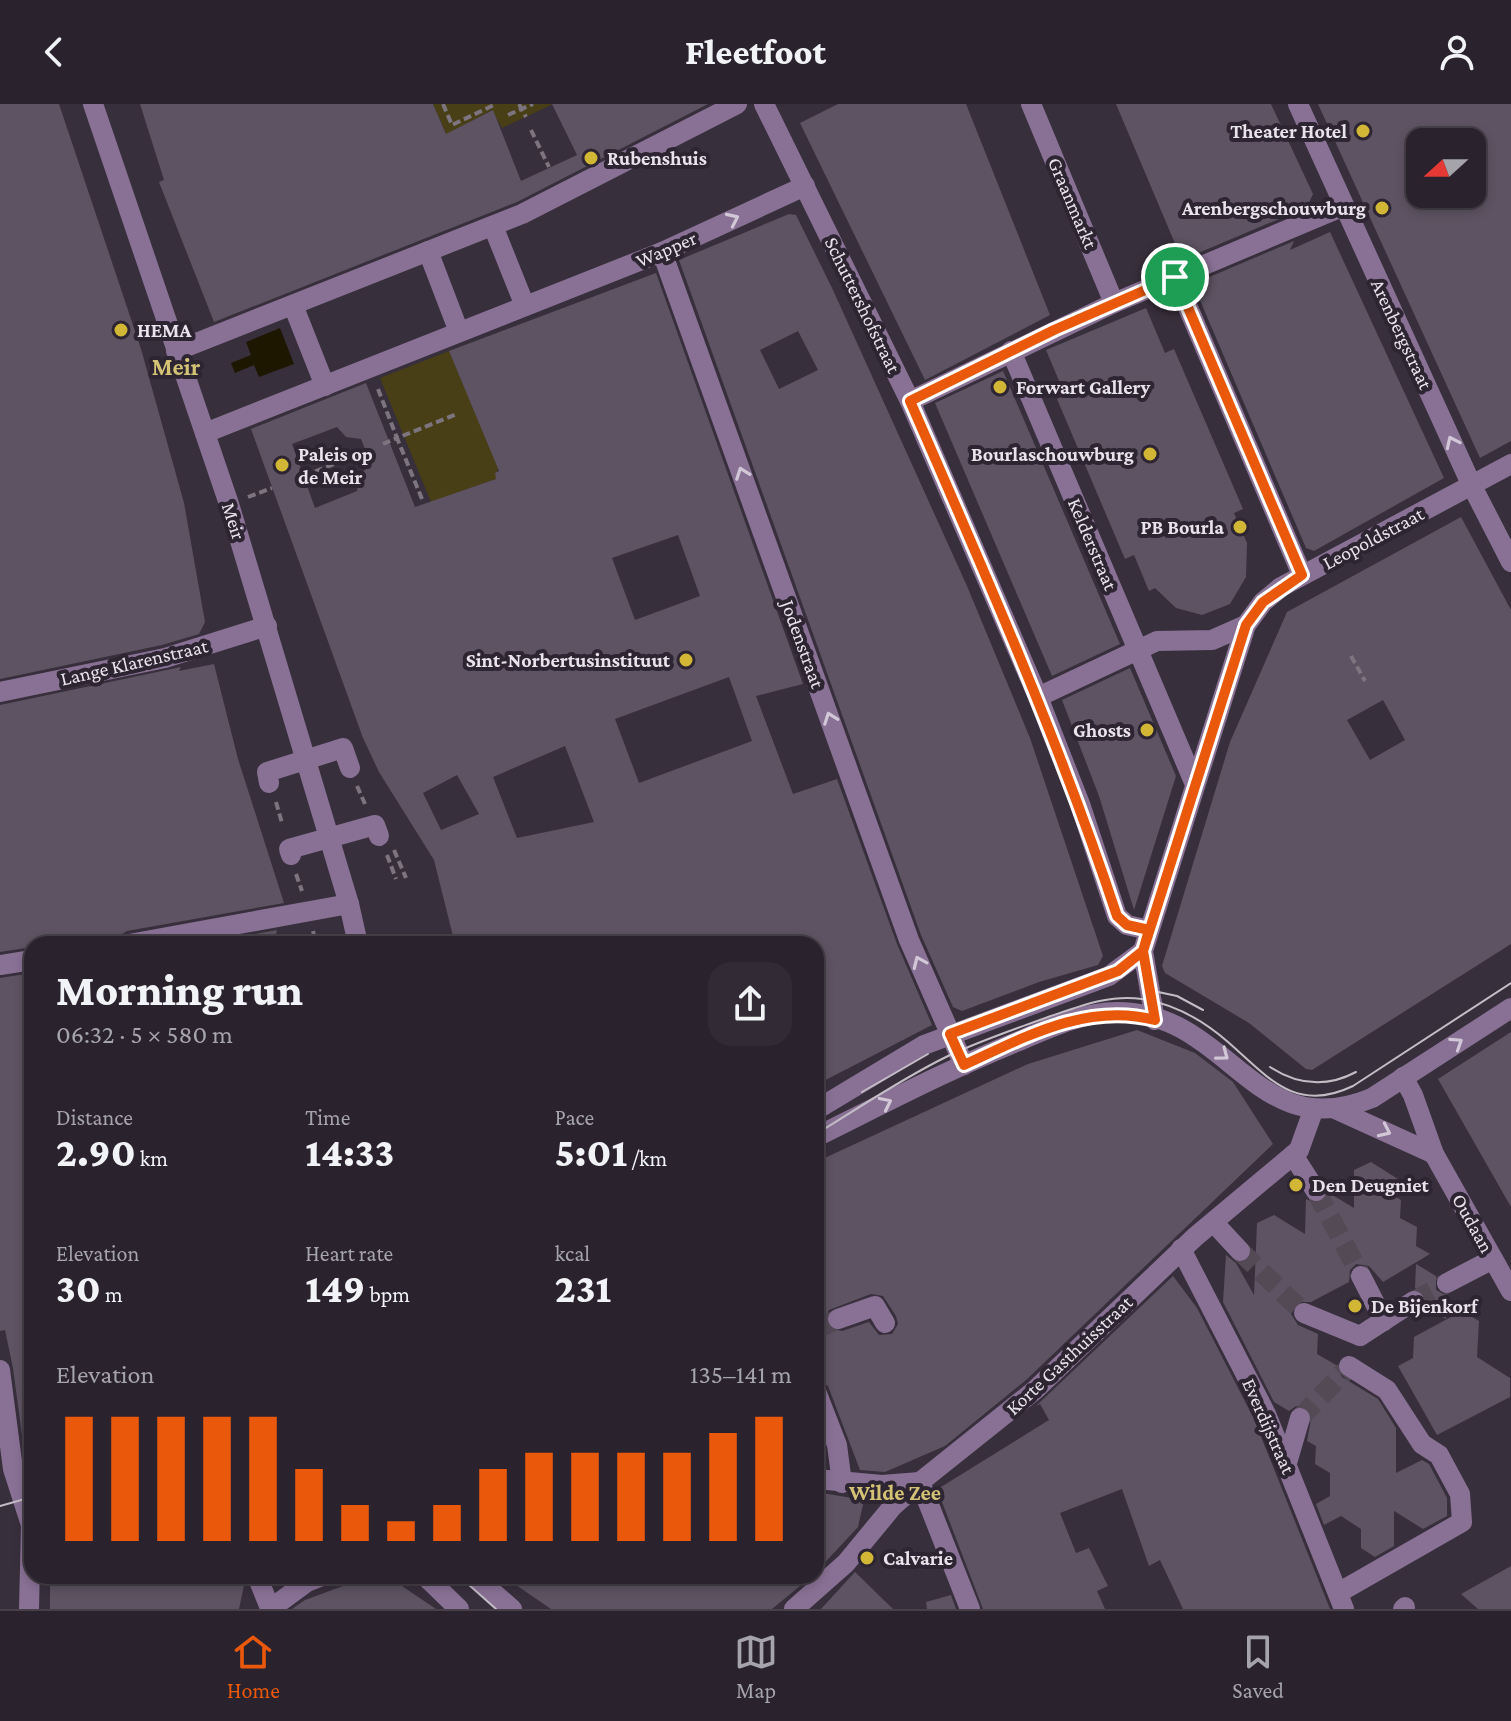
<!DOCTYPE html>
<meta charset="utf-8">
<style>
:root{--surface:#2a232d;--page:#322b35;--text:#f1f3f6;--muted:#a5a4aa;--line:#464049;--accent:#ea580c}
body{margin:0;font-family:"Crimson Pro",serif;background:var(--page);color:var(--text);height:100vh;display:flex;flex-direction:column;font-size:30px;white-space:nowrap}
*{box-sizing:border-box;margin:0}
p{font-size:26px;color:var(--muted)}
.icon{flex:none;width:44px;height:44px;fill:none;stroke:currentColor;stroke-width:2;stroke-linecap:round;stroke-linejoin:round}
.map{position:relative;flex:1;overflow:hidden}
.side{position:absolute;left:24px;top:832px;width:800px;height:648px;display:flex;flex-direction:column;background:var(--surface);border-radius:24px;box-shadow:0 4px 12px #0003,0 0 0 2px var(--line)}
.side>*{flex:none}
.needle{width:52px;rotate:249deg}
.fabs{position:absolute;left:1406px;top:24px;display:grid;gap:16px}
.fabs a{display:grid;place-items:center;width:80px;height:80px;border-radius:16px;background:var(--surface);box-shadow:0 4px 12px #0003,0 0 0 2px var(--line);font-size:40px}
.pin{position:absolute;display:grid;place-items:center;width:68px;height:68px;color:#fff;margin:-34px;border:4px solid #fff;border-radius:50%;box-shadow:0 2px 8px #0007}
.round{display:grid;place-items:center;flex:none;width:84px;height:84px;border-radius:24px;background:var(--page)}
.summary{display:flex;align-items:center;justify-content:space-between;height:136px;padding:0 32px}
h1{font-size:44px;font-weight:800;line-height:60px}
.stats{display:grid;grid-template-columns:repeat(3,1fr);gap:12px;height:136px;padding:8px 32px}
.stats div{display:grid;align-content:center}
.stats b{font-size:40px;font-weight:800}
.stats small{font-size:22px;font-weight:400}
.stats p{font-size:22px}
.chart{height:224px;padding:16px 32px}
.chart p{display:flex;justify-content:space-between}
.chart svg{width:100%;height:144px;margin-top:8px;stroke:var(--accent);stroke-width:6}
header{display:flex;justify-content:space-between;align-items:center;height:104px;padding:0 32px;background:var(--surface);font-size:36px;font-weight:800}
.dock{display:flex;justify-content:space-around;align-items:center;height:112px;border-top:2px solid var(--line);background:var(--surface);font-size:22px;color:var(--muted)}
.dock a{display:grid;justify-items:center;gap:4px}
.dock .current{color:var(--accent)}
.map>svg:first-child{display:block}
.green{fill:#483f16}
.water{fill:#1e1700}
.building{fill:#5d5362;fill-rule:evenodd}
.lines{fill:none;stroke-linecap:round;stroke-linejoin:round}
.minor-tunnel{stroke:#534a56;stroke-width:20;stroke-dasharray:20 10;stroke-linecap:butt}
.path{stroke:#7c747f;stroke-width:4;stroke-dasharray:8 4;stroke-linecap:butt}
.minor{stroke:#897195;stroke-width:20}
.tram{stroke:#c3bdc6;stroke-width:2}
.oneway{stroke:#d1c7d6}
.route-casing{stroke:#fff;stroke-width:16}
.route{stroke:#ea580c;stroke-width:10}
.poi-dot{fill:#d2b736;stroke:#2d2532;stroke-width:3}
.labels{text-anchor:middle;stroke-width:8;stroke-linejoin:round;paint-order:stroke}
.poi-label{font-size:20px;font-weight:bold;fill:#e9e4ec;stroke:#2d2532;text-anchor:start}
.street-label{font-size:20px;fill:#e9e4ec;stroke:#2d2532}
.neighbourhood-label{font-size:22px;font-weight:bold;fill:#d4c275;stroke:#2d2532}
.quarter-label{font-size:24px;font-weight:bold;fill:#d4c275;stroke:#2d2532}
</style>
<header><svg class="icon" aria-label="back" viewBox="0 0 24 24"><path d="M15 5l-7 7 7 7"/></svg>Fleetfoot<svg class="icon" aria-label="person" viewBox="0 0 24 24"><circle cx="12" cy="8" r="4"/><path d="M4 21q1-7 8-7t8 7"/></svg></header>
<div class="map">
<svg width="1511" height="1505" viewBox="0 0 1511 1505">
<rect width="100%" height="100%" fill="#382f3c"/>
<g class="green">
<path d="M433,0H553L502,24L492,6L464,21L448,34Z"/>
<path d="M449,247L498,362L496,375L431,398L380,274Z"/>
</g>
<path class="water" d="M280,224L294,260L259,273L254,261L235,269L231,259L251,251L246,238Z"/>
<g class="building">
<path d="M0,0H59L141,245L184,399L205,518L199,530L162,541L0,575Z"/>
<path d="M140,0H433L446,30L493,6L521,77L577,51L552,0H708L517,98L214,218L159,78L164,76Z"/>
<path d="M838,0H966L1050,211L925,276L800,19Z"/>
<path d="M1116,0H1271L1313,90L1307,103L1182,156Z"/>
<path d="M1318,0H1511V337L1480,354ZM1420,38H1472V90H1420Z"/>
<path d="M789,110L796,111L833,186L967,482L1030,634L1103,852L1098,861L1039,878L962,907L953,903L921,831L679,156ZM798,227L818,266L779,285L760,246Z"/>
<path d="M1330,128L1444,374L1314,447L1306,444L1193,180L1294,137L1290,146Z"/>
<path d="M656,169L803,580L756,592L793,690L837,675L897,840L932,921L816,981V840H455L434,756L379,668L363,634L251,325L366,279L415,403L496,375L495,369L499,367L449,247ZM337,323L346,333L361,335L371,360L360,371L357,387L315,404L292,340ZM678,431L700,492L635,516L612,454ZM729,573L752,637L639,679L615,615ZM565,642L594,718L517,734L493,673ZM457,671L479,710L441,726L423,689Z"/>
<path d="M1146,204L1165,249L1174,245L1243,405L1234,409L1247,439L1246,473L1230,500L1202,511L1176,504L1155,484L1149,487L1134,451L1125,455L1057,295L1065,291L1046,246Z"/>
<path d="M1003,267L1120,540L1052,572L935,299Z"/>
<path d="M1461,413L1511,506V840L1312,966L1306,965L1249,919L1165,869L1162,862L1230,638L1287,508ZM1383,596L1405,636L1370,656L1347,616Z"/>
<path d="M214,560L238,655L284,799L127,827L119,832L68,840H32V843L0,848V601L181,563L179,567Z"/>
<path d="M1130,564L1176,672L1134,806L1099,692L1062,596Z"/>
<path d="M277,826L274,840H202Z"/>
<path d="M32,869V1360L26,1361L13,1264L5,1226L0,1227V874Z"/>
<path d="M1137,926L1195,949L1233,978L1273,1040L1026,1276L945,1342L885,1368L860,1366L828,1282L816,1274V1058L1028,960ZM871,1190L883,1192L896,1212L898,1220L892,1230L879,1231L869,1218L842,1227L829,1224L825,1213L829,1206Z"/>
<path d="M1511,928V1103L1438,975Z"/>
<path d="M1371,1058L1398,1075L1382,1084L1401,1096L1400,1114L1417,1123L1416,1142L1430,1150L1383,1178L1369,1162L1356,1160L1350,1166L1349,1178L1311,1198H1297L1291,1210L1298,1221L1318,1230L1317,1250L1336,1261L1342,1273L1378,1295L1396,1324V1369L1422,1356L1429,1360L1447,1394V1412L1423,1425L1394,1407V1442L1375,1453L1361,1444V1425L1341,1412L1324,1421L1316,1400L1330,1392V1369L1315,1360L1316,1342L1307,1337L1312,1310L1304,1302H1296L1289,1307L1274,1298L1223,1198L1226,1151L1236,1159L1254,1191L1257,1119L1274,1111L1305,1130L1306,1095L1317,1100L1329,1089L1354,1104V1066Z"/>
<path d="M1416,1160L1436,1172V1186L1447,1192L1446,1215L1425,1203V1191L1415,1184Z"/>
<path d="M1173,1172L1197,1204L1254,1315L1330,1505H1183L1160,1456L1149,1462L1122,1385L1060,1409L1076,1449L1089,1444L1108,1482L1097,1487L1105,1505H983L939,1390L941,1383L1049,1316L1040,1300L1036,1302Z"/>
<path d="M1462,1207L1479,1217L1477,1253L1510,1274V1293L1437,1331L1398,1262L1413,1254L1414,1233Z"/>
<path d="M816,1388L864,1396L858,1423L816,1468Z"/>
<path d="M1511,1462V1505H1478L1461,1490Z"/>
<path d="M855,1468L893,1505H821Z"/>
<path d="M50,1472H244L245,1477L239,1505H50Z"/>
<path d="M503,1472H812L772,1505H551Z"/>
<path d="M362,1475L402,1482L436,1505H292L305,1496Z"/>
<path d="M951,1491L956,1505H927L926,1498Z"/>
</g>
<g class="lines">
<g class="minor-tunnel">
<path d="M1316,1087L1361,1172"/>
<path d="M1240,1147L1304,1209"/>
<path d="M1414,1197L1447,1179"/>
<path d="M816,1225L838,1215"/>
<path d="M1300,1314L1345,1267"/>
</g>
<g class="path">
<path d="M443,0L452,21L496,0"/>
<path d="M519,0L526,13"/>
<path d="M508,11L533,0"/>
<path d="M531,26L549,63"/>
<path d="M378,285L397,334L383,340"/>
<path d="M304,372L366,347"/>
<path d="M248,393L272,384"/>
<path d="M422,395L397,334L457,310"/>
<path d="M1351,552L1365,577"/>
<path d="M357,682L365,700"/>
<path d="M276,698L282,719"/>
<path d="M394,746L406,774"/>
<path d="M387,751L396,775"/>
<path d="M296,770L302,787"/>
<path d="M313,827L316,840"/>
</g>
<g class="minor">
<path d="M93,0L229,400L349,800L358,840"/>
<path d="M764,0L910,297L1038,593L1080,700L1117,812L1127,821L1149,826"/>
<path d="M1031,0L1114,199"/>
<path d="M1298,0L1472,382L1511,458"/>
<path d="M493,122L525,202"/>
<path d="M428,147L459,228"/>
<path d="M662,148L909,836L964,961"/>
<path d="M1175,173L1302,471"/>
<path d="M293,201L325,282"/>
<path d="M176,247L522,110L737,0"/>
<path d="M1011,247L1194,678"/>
<path d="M910,297L1114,199L1344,102"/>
<path d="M205,329L662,148L805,82"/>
<path d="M0,588L165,554L267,522"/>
<path d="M1038,593L1157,537L1212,536L1246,521"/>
<path d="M269,679L267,668L343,644L350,664"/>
<path d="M291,751L289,745L375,721L379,732"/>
<path d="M129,840L349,800"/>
<path d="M0,861L32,856"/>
<path d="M1155,916L1143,847L1246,521L1263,498L1281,483L1511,360"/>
<path d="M1403,973L1413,991L1434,1050L1511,1187"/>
<path d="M1335,1005L1434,1050"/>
<path d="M816,1006L924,941L1109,872L1143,847"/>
<path d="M816,1033C883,1000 949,965 1019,937C1049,924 1083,908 1117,908C1231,908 1253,1043 1372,994L1511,904"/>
<path d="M1293,1051L1316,1087"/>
<path d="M1214,1119L1240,1147"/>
<path d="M1181,1145L1266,1310L1344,1505"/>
<path d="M1361,1172L1384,1217"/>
<path d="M1447,1179L1493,1155"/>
<path d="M1304,1209L1360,1232"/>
<path d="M838,1215L875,1202L885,1219"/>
<path d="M1360,1232L1414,1197"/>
<path d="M0,1266L13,1365L31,1421L29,1505"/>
<path d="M816,1287L837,1341L842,1379"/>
<path d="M1287,1359L1300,1314"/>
<path d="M816,1375L882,1381L920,1378"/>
<path d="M920,1378L970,1505"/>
<path d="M257,1472L270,1504"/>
<path d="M425,1472L459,1505"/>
<path d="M474,1472L512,1505"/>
<path d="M1338,1489L1462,1418L1460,1390L1439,1351L1422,1340L1387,1286L1349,1262"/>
<path d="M270,1505L307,1478L322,1472"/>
<path d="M794,1505L846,1459L893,1402L920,1378L1035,1286L1195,1133L1299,1046L1313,1007"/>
<path d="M1403,1505L1405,1503"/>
</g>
<g class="tram">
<path d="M1144,885L1177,892L1203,906"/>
<path d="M1270,963C1298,981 1326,984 1356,968"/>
<path d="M862,988L928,950"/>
<path d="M816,1030C859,1004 901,975 946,953C979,937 1013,926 1048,913C1078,903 1109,890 1142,895C1174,900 1204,917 1228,938C1268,973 1295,1010 1353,982L1511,879"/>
<path d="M0,1402L32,1393"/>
<path d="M459,1472L496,1505"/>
</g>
</g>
<defs><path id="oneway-chevron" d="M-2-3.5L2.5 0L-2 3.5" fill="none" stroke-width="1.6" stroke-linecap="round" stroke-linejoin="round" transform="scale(2)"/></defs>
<g class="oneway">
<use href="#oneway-chevron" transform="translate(733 115) rotate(-25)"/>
<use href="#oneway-chevron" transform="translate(1452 338) rotate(-115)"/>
<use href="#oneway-chevron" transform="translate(742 369) rotate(-110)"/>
<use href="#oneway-chevron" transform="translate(830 614) rotate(-110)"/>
<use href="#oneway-chevron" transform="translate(919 858) rotate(-114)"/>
<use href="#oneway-chevron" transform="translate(1457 939) rotate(-33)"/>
<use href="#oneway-chevron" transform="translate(1223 951) rotate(37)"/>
<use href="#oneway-chevron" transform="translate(886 999) rotate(-26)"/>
<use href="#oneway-chevron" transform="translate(1385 1027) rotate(25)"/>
</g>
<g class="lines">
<g class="route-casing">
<path id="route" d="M1175,173L1054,226L910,297C984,467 1059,636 1117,812L1127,821L1149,826L1143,847L1118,867L950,930L964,961C1025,933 1087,898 1155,916L1143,847L1246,521L1263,498L1302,471L1175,173"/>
</g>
<use href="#route" class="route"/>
</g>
<g class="poi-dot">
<circle cx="1363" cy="27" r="8"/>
<circle cx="591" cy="54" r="8"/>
<circle cx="1382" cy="104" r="8"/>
<circle cx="121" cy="226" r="8"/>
<circle cx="1000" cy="283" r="8"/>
<circle cx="1150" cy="350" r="8"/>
<circle cx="282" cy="361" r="8"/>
<circle cx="1240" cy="423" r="8"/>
<circle cx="686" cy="556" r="8"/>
<circle cx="1147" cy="626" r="8"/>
<circle cx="1296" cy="1081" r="8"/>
<circle cx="1355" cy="1202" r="8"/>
<circle cx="867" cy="1454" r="8"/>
</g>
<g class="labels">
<g class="poi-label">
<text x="1347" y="34" text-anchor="end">Theater Hotel</text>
<text x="607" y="61">Rubenshuis</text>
<text x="1366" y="111" text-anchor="end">Arenbergschouwburg</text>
<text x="137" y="233">HEMA</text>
<text x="1016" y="290">Forwart Gallery</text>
<text x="298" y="357">Paleis op<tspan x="298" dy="23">de Meir</tspan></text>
<text x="1134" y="357" text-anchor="end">Bourlaschouwburg</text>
<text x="1224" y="430" text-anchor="end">PB Bourla</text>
<text x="670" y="563" text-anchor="end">Sint-Norbertusinstituut</text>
<text x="1131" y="633" text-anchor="end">Ghosts</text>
<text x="1312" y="1088">Den Deugniet</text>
<text x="1371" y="1209">De Bijenkorf</text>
<text x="883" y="1461">Calvarie</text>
</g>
<g class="street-label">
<text transform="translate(1073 99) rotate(67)" y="7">Graanmarkt</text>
<text transform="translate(666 145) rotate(-23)" y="7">Wapper</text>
<text transform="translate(863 201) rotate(64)" y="7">Schuttershofstraat</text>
<text transform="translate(1402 230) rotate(65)" y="7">Arenbergstraat</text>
<text transform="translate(234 417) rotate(72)" y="7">Meir</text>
<text transform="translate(1373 434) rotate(-28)" y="7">Leopoldstraat</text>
<text transform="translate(1093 440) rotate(67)" y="7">Kelderstraat</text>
<text transform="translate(803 540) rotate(70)" y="7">Jodenstraat</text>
<text transform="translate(134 558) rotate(-13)" y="7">Lange Klarenstraat</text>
<text transform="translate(1473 1119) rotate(61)" y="7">Oudaan</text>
<text transform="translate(1069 1251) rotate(-43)" y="7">Korte Gasthuisstraat</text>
<text transform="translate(1269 1322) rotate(66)" y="7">Everdijstraat</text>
</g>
<g class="neighbourhood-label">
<text x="895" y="1396">Wilde Zee</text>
</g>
<g class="quarter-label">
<text x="176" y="271">Meir</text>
</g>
</g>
</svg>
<div class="fabs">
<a><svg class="needle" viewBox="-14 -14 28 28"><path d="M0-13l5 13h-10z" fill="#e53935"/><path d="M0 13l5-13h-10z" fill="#a5a4aa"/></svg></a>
</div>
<div class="pin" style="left:1175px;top:173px;background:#1e9e55"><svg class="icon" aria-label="arrive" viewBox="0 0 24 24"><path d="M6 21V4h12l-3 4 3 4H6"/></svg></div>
<section class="side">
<div class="summary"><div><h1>Morning run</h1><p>06:32 · 5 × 580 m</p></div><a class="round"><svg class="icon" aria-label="share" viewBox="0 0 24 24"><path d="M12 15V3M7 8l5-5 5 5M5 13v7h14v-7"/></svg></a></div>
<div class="stats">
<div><p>Distance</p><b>2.90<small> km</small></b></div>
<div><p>Time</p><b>14:33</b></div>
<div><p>Pace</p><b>5:01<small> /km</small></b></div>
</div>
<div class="stats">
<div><p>Elevation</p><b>30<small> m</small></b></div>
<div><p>Heart rate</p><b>149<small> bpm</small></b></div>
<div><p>kcal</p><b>231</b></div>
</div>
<div class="chart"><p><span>Elevation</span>135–141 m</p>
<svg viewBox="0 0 160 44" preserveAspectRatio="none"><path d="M5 44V6M15 44V6M25 44V6M35 44V6M45 44V6M55 44V22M65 44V33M75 44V38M85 44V33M95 44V22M105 44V17M115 44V17M125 44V17M135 44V17M145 44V11M155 44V6"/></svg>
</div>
</section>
</div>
<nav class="dock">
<a class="current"><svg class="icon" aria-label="home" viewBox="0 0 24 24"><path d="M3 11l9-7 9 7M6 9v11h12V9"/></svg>Home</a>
<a><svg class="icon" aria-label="map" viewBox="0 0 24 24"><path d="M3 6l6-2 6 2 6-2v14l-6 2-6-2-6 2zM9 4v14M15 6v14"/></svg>Map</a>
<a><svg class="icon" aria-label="saved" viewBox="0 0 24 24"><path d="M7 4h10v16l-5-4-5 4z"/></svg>Saved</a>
</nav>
